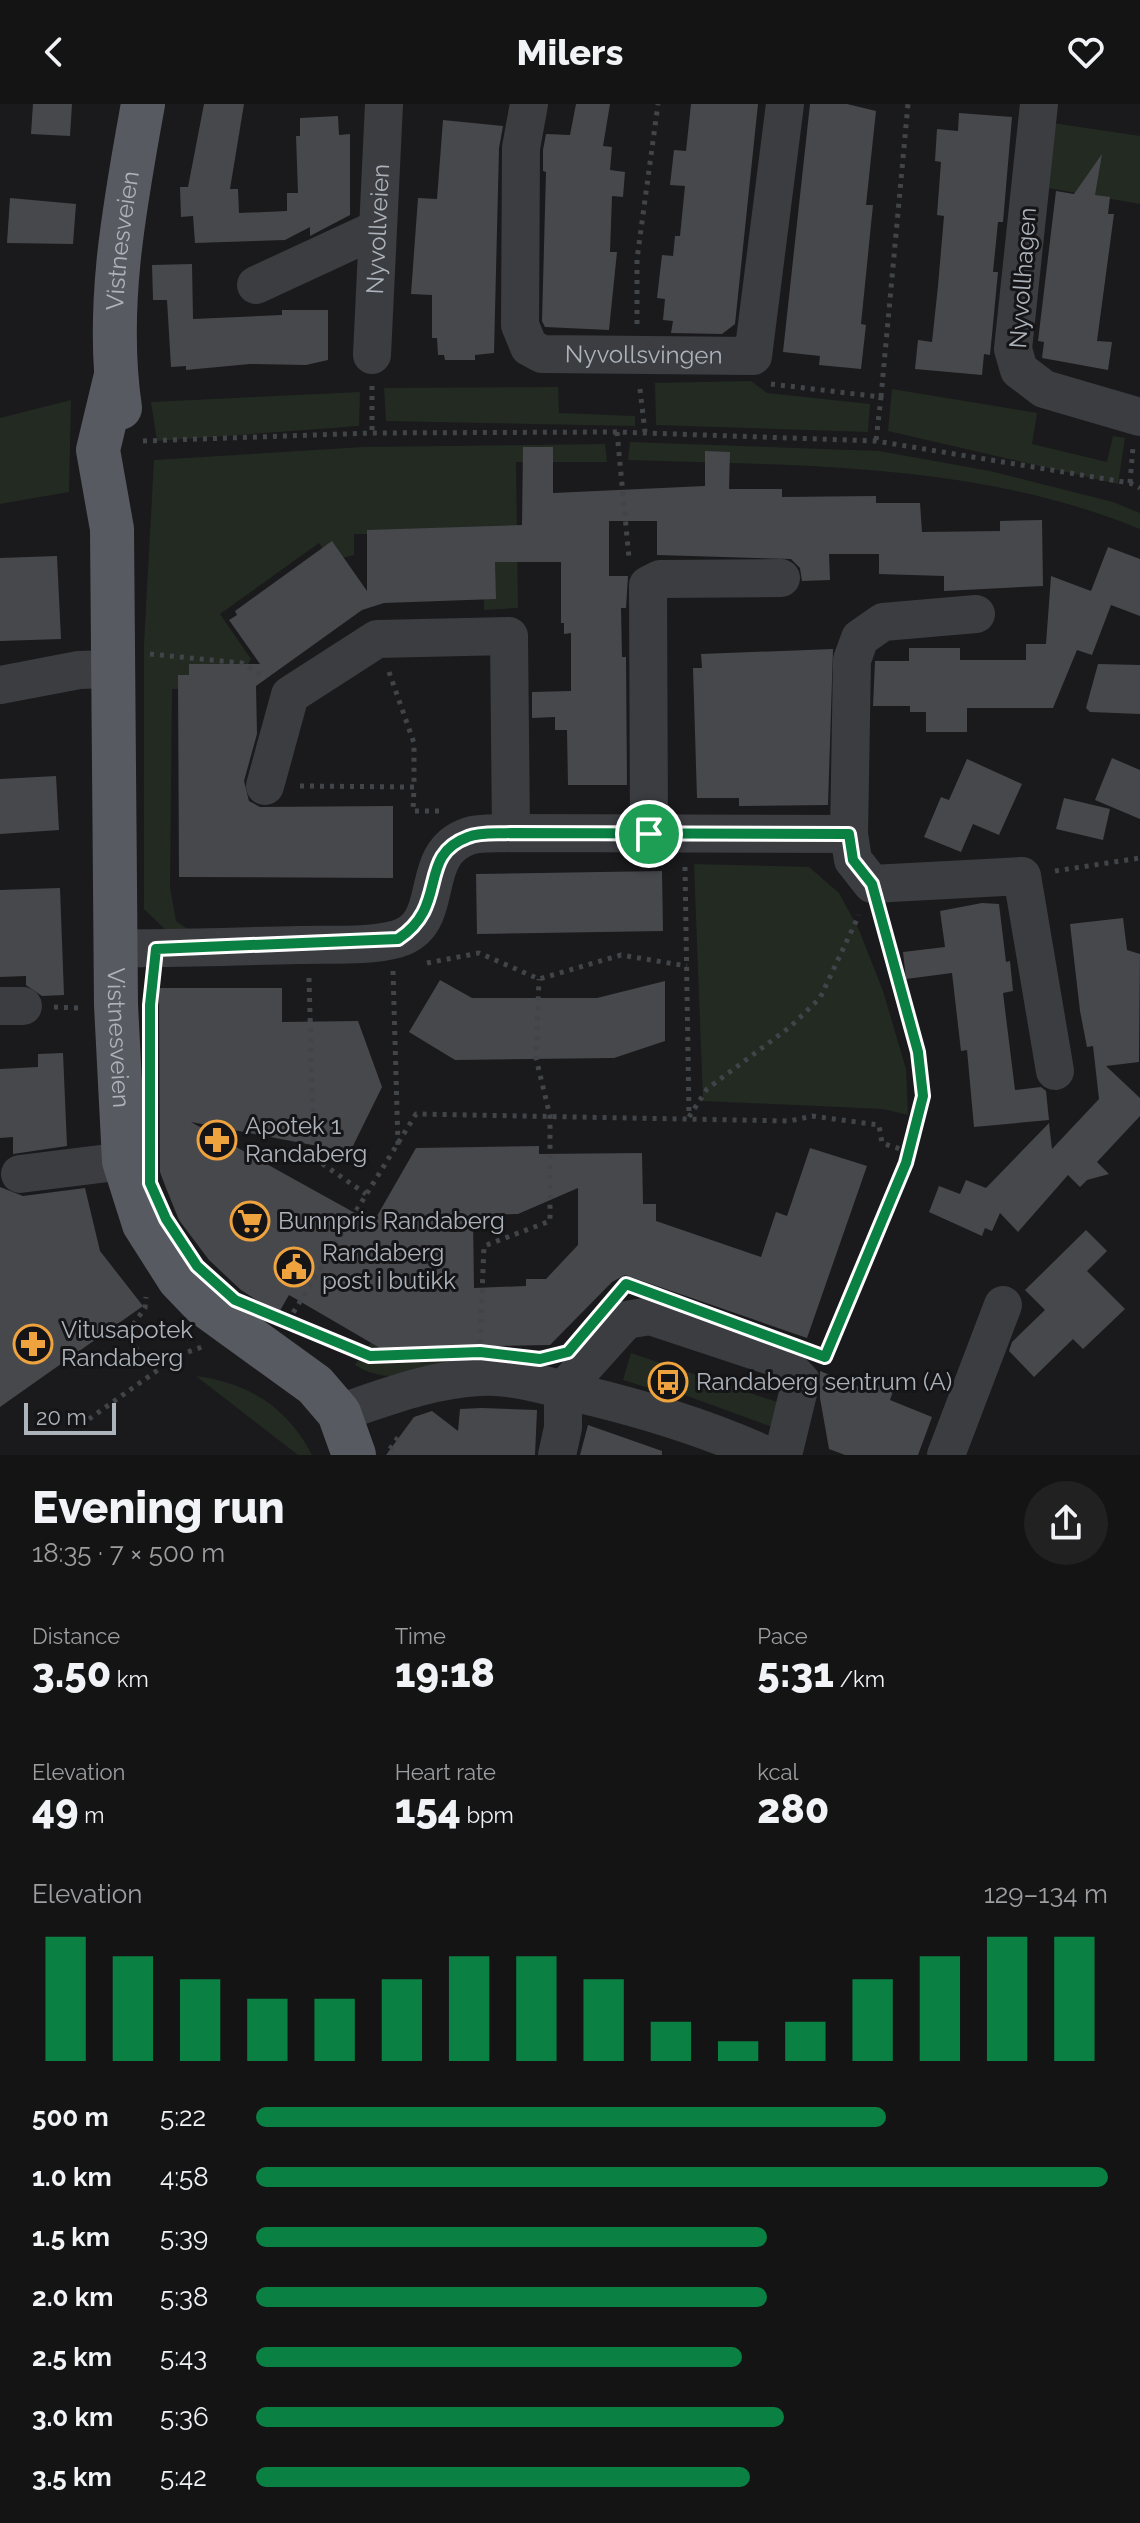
<!DOCTYPE html>
<meta charset="utf-8">
<style>
:root{--surface:#141415;--page:#212122;--text:#f1f3f6;--muted:#9d9ea0;--accent:#0b8043}
body{margin:0;font-family:Raleway,sans-serif;background:var(--page);color:var(--text);height:100vh;display:flex;flex-direction:column;font-size:30px;white-space:nowrap}
*{box-sizing:border-box;margin:0}
p{font-size:26px;color:var(--muted)}
.icon{flex:none;width:44px;height:44px;fill:none;stroke:currentColor;stroke-width:2;stroke-linecap:round;stroke-linejoin:round}
.map{position:relative;height:1351px;overflow:hidden}
.side{display:flex;flex-direction:column;background:var(--surface);flex:1}
.side>*{flex:none}
.scale{position:absolute;left:24px;bottom:20px;width:92px;box-sizing:border-box;padding-left:8px;border:4px solid #adb3bb;border-top:0;font-size:22px;line-height:28px;white-space:nowrap;color:#adb3bb;-webkit-text-stroke:6px #151517;paint-order:stroke}
.pin{position:absolute;display:grid;place-items:center;width:68px;height:68px;color:#fff;margin:-34px;border:4px solid #fff;border-radius:50%;box-shadow:0 2px 8px #0007}
.round{display:grid;place-items:center;flex:none;width:84px;height:84px;border-radius:42px;background:var(--page)}
.head{display:flex;align-items:center;justify-content:space-between;height:136px;padding:0 32px}
h1{font-size:44px;font-weight:800;line-height:60px}
.figures{display:grid;grid-template-columns:repeat(3,1fr);gap:12px;height:136px;padding:8px 32px}
.figures div{display:grid;align-content:center}
.figures b{font-size:40px;font-weight:800}
.figures small{font-size:22px;font-weight:400}
.figures p{font-size:22px}
.chart{height:224px;padding:16px 32px}
.chart p{display:flex;justify-content:space-between}
.chart svg{width:100%;height:144px;margin-top:8px;stroke:var(--accent);stroke-width:6}
ul{padding:0 32px;list-style:none;font-size:26px}
li{display:grid;grid-template-columns:128px 96px 1fr;align-items:center;height:60px}
li i{height:20px;border-radius:10px;background:var(--accent)}
header{display:flex;justify-content:space-between;align-items:center;height:104px;padding:0 32px;background:var(--surface);font-size:36px;font-weight:800}
.map>svg:first-child{display:block}
.green{fill:#222a22}
.building{fill:#47484c;fill-rule:evenodd}
.lines{fill:none;stroke-linecap:round;stroke-linejoin:round}
.path{stroke:#414448;stroke-width:5;stroke-dasharray:4 6;stroke-linecap:butt}
.minor{stroke:#3b3d41;stroke-width:38}
.major{stroke:#575a60;stroke-width:44}
.route-casing{stroke:#fff;stroke-width:16}
.route{stroke:#0b8043;stroke-width:10}
.labels{text-anchor:middle;stroke-width:6;stroke-linejoin:round;paint-order:stroke}
.street-label{font-size:24px;fill:#adb3bb;stroke:#151517}
.poi-label{font-size:24px;fill:#adb3bb;stroke:#151517;text-anchor:start}
</style>
<header><svg class="icon" aria-label="back" viewBox="0 0 24 24"><path d="M15 5l-7 7 7 7"/></svg>Milers<svg class="icon" aria-label="heart" viewBox="0 0 24 24"><path d="M12 20l-8-8c-3-5 5-10 8-4 3-6 11-1 8 4z"/></svg></header>
<div class="map">
<svg width="1140" height="1351" viewBox="0 0 1140 1351">
<rect width="100%" height="100%" fill="#1a1a1c"/>
<g class="green">
<path d="M1046,18L1140,32V100L1042,83Z"/>
<path d="M751,277L767,289L870,300L868,328L656,321L655,279Z"/>
<path d="M558,283L559,309L635,312V322L386,317L384,284Z"/>
<path d="M892,285L1037,309L1032,340L1107,358L1113,332L1125,334L1118,380L888,327Z"/>
<path d="M360,288L359,322L157,337L151,298Z"/>
<path d="M71,296L69,388L0,400V314Z"/>
<path d="M630,338L879,347L990,367L1113,398L1140,409V425C976,358 802,362 628,356Z"/>
<path d="M605,340L607,358H516L518,504L484,506L483,430H354V451L330,457L319,439L220,510L251,555L232,584L172,585L170,784L176,817L195,830L171,831L144,805V540L154,356L364,343Z"/>
<path d="M694,760L809,763L839,789L859,826L883,887L906,965L908,1011L883,1005L703,997Z"/>
<path d="M396,1203L469,1227L455,1260C421,1268 388,1282 355,1261Z"/>
<path d="M631,1249L780,1299L775,1324L679,1289L680,1283L669,1279L665,1289L623,1276Z"/>
<path d="M196,1272C249,1279 287,1303 312,1351H298Z"/>
</g>
<g class="building">
<path d="M33,0H72L70,32L31,30Z"/>
<path d="M204,0H244L230,85H238L239,109L287,107V89H298L296,32H300V14L338,12L339,31L350,30V111L310,132V123L285,136L195,139L193,112L181,113L180,83H188Z"/>
<path d="M576,0H610L603,42L612,43L610,66L625,68L623,93L612,92L610,148H617L609,226L545,223L542,217L546,68L543,67V46L546,30L570,31Z"/>
<path d="M691,0H758L735,220L722,230L671,229L673,217L663,216L665,195L657,194L662,151L673,152L675,132H680L685,82L670,81L674,46L686,47Z"/>
<path d="M810,0H847L876,7L866,101H873L861,220L866,221L861,265L819,261L820,252L783,248Z"/>
<path d="M959,9L1012,13L1003,118H998L993,168H998L990,251L984,250L982,271L915,265L918,236L932,238L938,182L944,112L937,111L941,58L935,57L937,25L958,27Z"/>
<path d="M443,16L503,22L499,44L494,249L475,251V256H445L444,251H438L437,234H432V191L411,190L418,94L437,95Z"/>
<path d="M1102,50L1095,91L1110,93L1108,110H1114L1097,237L1112,238L1108,266L1042,254L1044,238L1038,237L1056,87L1074,90Z"/>
<path d="M10,94L76,100L73,140L7,139Z"/>
<path d="M192,160L193,215L282,211V206H328V256L306,261L250,260L186,266V262L171,263L167,196H153L152,161Z"/>
<path d="M523,343H553V389L705,382V347L730,348L729,385H782V393L876,392V399H920L922,428L1000,427V417L1042,416L1043,482L944,487V472L879,470V450H829L830,476L802,477L800,464L791,455L657,451V417H609V472H628L626,504H621L622,553H626L627,681H568L567,626H555V613L532,614V588L571,587V529L564,530V519H561V458H495L496,495L384,499L362,506L256,582L257,630L244,677L249,697L260,703L393,702V774L179,773L178,571H189V560H260L229,516L237,511L235,507L332,437L367,487V426L522,421Z"/>
<path d="M1108,443L1140,455V512L1111,501L1092,551L1077,546L1053,604H967V628H926V608H910V602H873L875,557H909V544H960V556H1026V540H1046L1051,472L1091,487Z"/>
<path d="M57,452L61,535L0,537V454Z"/>
<path d="M833,545L828,701L739,702V694H697L693,564H702L701,550Z"/>
<path d="M1098,560L1140,561V610L1090,608L1086,604Z"/>
<path d="M1112,654L1140,666V715L1095,696Z"/>
<path d="M967,655L1022,680L999,731L973,720L961,748L924,733L941,693L949,696Z"/>
<path d="M56,672L59,726L0,730V675Z"/>
<path d="M1064,694L1110,705L1103,736L1056,725Z"/>
<path d="M662,767L663,827L477,830L476,770Z"/>
<path d="M60,784L64,891L42,892L26,881V872L0,873V786Z"/>
<path d="M982,799L999,800L1006,858L1010,857L1013,887L1003,889L1015,986L1041,983L1046,987L1049,1016L974,1023L967,946L961,947L952,869L906,875L903,848L945,843L940,807Z"/>
<path d="M1123,814L1127,846L1140,850L1139,958L1106,962L1140,994V1012L1097,1058L1109,1070L1087,1076L1080,1083L1068,1071L1018,1128L1000,1109L992,1127L985,1124L982,1132L929,1108L939,1082L960,1090L966,1076L986,1084L1049,1019L1052,1045L1099,995L1093,942L1087,943L1080,907L1070,820Z"/>
<path d="M440,876L472,894H597L665,877V937L614,954L455,956L409,928Z"/>
<path d="M159,884H282V918L358,917L382,983L350,1048L191,1018L373,1119L416,1044L539,1042V1050L642,1049L643,1100H656V1117L761,1153L776,1108L787,1112L810,1044L867,1062L807,1234L625,1171L612,1178L550,1241L380,1244L289,1191L278,1210L241,1186L209,1156L179,1116L166,1084L160,1068ZM578,1084V1141L546,1175H526V1182L474,1184L473,1111L518,1110Z"/>
<path d="M63,949L67,1042L13,1050V1033L0,1034V965L38,963V950Z"/>
<path d="M0,1083L23,1092L85,1084L100,1147L143,1202L0,1303Z"/>
<path d="M1086,1126L1107,1147L1087,1167L1125,1205L1083,1245L1073,1235L1034,1273L1009,1247L1012,1238L1045,1206L1025,1186Z"/>
<path d="M820,1267L867,1286L870,1278L893,1287L890,1296L932,1313L918,1351H845L829,1345L820,1294Z"/>
<path d="M482,1304L537,1306L535,1351H386L414,1313L432,1307L458,1327L460,1305Z"/>
<path d="M588,1321L662,1347V1351H580Z"/>
</g>
<g class="lines">
<g class="path">
<path d="M637,220V155L658,0"/>
<path d="M771,280L881,293L876,337"/>
<path d="M372,282V329"/>
<path d="M640,285L645,328"/>
<path d="M881,293L908,0"/>
<path d="M617,328L629,454"/>
<path d="M143,337L372,329L617,328L876,337L1130,379L1140,384"/>
<path d="M1130,379L1133,343"/>
<path d="M150,550L242,559L264,573"/>
<path d="M389,568L414,639V683"/>
<path d="M300,682L414,683L413,707H440"/>
<path d="M685,763L689,1012"/>
<path d="M1055,767L1140,754"/>
<path d="M427,859L479,849L539,875L621,851L687,862"/>
<path d="M393,867L398,1041"/>
<path d="M309,874L314,1054L366,1090"/>
<path d="M54,903L80,904"/>
<path d="M689,1013L707,985L790,923L820,894L859,811"/>
<path d="M288,1217L416,1010L790,1017L812,1012L879,1021L882,1039L909,1048"/>
<path d="M310,1229L370,1252L400,1251"/>
<path d="M480,1239L484,1142L550,1117V1012L536,954L539,875"/>
<path d="M137,1246L127,1229L145,1204L146,1193"/>
<path d="M824,1253C851,1213 922,1037 923,990C924,935 895,866 881,812"/>
<path d="M89,1315L179,1251L202,1243"/>
<path d="M390,1345L399,1332"/>
</g>
<g class="minor">
<path id="s1" d="M529,0L521,44L520,221L529,243L542,250L753,252L785,0"/>
<path d="M1039,0L1013,245L1019,266L1044,285L1140,313"/>
<path d="M256,181L377,125"/>
<path id="s2" d="M372,251L384,0"/>
<path d="M0,581L79,566L112,565"/>
<path d="M265,682L290,591L377,535L509,532L511,729"/>
<path d="M649,730L648,481L660,475L781,474"/>
<path d="M849,730L852,556L860,534L883,518L976,510"/>
<path d="M116,844C177,845 238,842 299,841C329,840 368,843 397,835C449,820 415,750 469,732C481,728 498,730 511,729L849,730L853,756L872,780L1022,772L1055,967"/>
<path d="M0,902H23"/>
<path d="M20,1070L124,1057"/>
<path d="M339,1309C384,1294 432,1275 480,1273C512,1271 544,1281 576,1289C641,1304 704,1323 766,1351"/>
<path d="M557,1351L563,1324V1286L626,1216L650,1212L780,1255L801,1277L783,1351"/>
<path d="M946,1351L1003,1201"/>
</g>
<g class="major">
<path id="s3" d="M115,275L98,346L112,425L116,901L124,1057L144,1120L179,1175L203,1200L315,1281L339,1309L354,1351"/>
<path id="s4" d="M120,304C105,203 125,100 143,0"/>
</g>
</g>
<g class="lines">
<g class="route-casing">
<path id="route" d="M511,729L849,730L853,756L872,780L918,948L923,992L906,1059L825,1253L626,1180L568,1248L540,1255L480,1248L370,1252L235,1196L197,1162L166,1115L150,1079V901L156,845L398,835C450,801 416,752 468,733C480,728 498,730 511,729Z"/>
</g>
<use href="#route" class="route"/>
</g>
<defs>
<g id="pharmacy-ring" transform="scale(2)"><circle r="9.5" fill="#151517" stroke="#efa33f" stroke-width="1.5"/><path d="M-2-6h4v4h4v4h-4v4h-4v-4h-4v-4h4Z" fill="#efa33f"/></g>
<g id="supermarket-ring" transform="scale(2)"><circle r="9.5" fill="#151517" stroke="#efa33f" stroke-width="1.5"/><path d="M-6-5.5h2.5l.6 2H6L4.5 2H-2.5L-4.4-4H-6ZM-1.5 3.2a1.3 1.3 0 1 0 .1 0ZM3 3.2a1.3 1.3 0 1 0 .1 0Z" fill="#efa33f"/></g>
<g id="civic-ring" transform="scale(2)"><circle r="9.5" fill="#151517" stroke="#efa33f" stroke-width="1.5"/><path d="M-.6-6.5H3V-4.5H.6V-3L4-1V1h2V6H-6V1h2V-1L-.6-3ZM-1.2 2.5V6h2.4V2.5Z" fill="#efa33f"/></g>
<g id="bus-ring" transform="scale(2)"><circle r="9.5" fill="#151517" stroke="#efa33f" stroke-width="1.5"/><path d="M-5-6H5V4H4V6H2V4H-2V6H-4V4H-5ZM-3.5-4V0h7V-4ZM-3.5 1.2v1.5H-2V1.2ZM2 1.2v1.5H3.5V1.2Z" fill="#efa33f"/></g>
</defs>
<g fill-rule="evenodd">
<use href="#pharmacy-ring" x="217" y="1036"/>
<use href="#supermarket-ring" x="250" y="1117"/>
<use href="#civic-ring" x="294" y="1163"/>
<use href="#pharmacy-ring" x="33" y="1240"/>
<use href="#bus-ring" x="668" y="1278"/>
</g>
<g class="labels">
<g class="street-label">
<text dy="8" stroke="none"><textPath href="#s2" startOffset="126">Nyvollveien</textPath></text>
<text dy="8" stroke="none"><textPath href="#s4" startOffset="168">Vistnesveien</textPath></text>
<text transform="translate(1023 174) rotate(-86)" y="8">Nyvollhagen</text>
<text dy="8" stroke="none"><textPath href="#s1" startOffset="362">Nyvollsvingen</textPath></text>
<text dy="8" stroke="none"><textPath href="#s3" startOffset="662">Vistnesveien</textPath></text>
</g>
<g class="poi-label">
<text x="245" y="1030">Apotek 1<tspan x="245" dy="28">Randaberg</tspan></text>
<text x="278" y="1125">Bunnpris Randaberg</text>
<text x="322" y="1157">Randaberg<tspan x="322" dy="28">post i butikk</tspan></text>
<text x="61" y="1234">Vitusapotek<tspan x="61" dy="28">Randaberg</tspan></text>
<text x="696" y="1286">Randaberg sentrum (A)</text>
</g>
</g>
</svg>
<div class="scale">20 m</div>
<div class="pin" style="left:649px;top:730px;background:#1e9e55"><svg class="icon" aria-label="arrive" viewBox="0 0 24 24"><path d="M6 21V4h12l-3 4 3 4H6"/></svg></div>
</div>
<section class="side">
<div class="head"><div><h1>Evening run</h1><p>18:35 · 7 × 500 m</p></div><a class="round"><svg class="icon" aria-label="share" viewBox="0 0 24 24"><path d="M12 15V3M7 8l5-5 5 5M5 13v7h14v-7"/></svg></a></div>
<div class="figures">
<div><p>Distance</p><b>3.50<small> km</small></b></div>
<div><p>Time</p><b>19:18</b></div>
<div><p>Pace</p><b>5:31<small> /km</small></b></div>
</div>
<div class="figures">
<div><p>Elevation</p><b>49<small> m</small></b></div>
<div><p>Heart rate</p><b>154<small> bpm</small></b></div>
<div><p>kcal</p><b>280</b></div>
</div>
<div class="chart"><p><span>Elevation</span>129–134 m</p>
<svg viewBox="0 0 160 44" preserveAspectRatio="none"><path d="M5 44V6M15 44V12M25 44V19M35 44V25M45 44V25M55 44V19M65 44V12M75 44V12M85 44V19M95 44V32M105 44V38M115 44V32M125 44V19M135 44V12M145 44V6M155 44V6"/></svg>
</div>
<ul>
<li><b>500 m</b>5:22<i style="width:74%"></i></li>
<li><b>1.0 km</b>4:58<i style="width:100%"></i></li>
<li><b>1.5 km</b>5:39<i style="width:60%"></i></li>
<li><b>2.0 km</b>5:38<i style="width:60%"></i></li>
<li><b>2.5 km</b>5:43<i style="width:57%"></i></li>
<li><b>3.0 km</b>5:36<i style="width:62%"></i></li>
<li><b>3.5 km</b>5:42<i style="width:58%"></i></li>
</ul>
</section>
